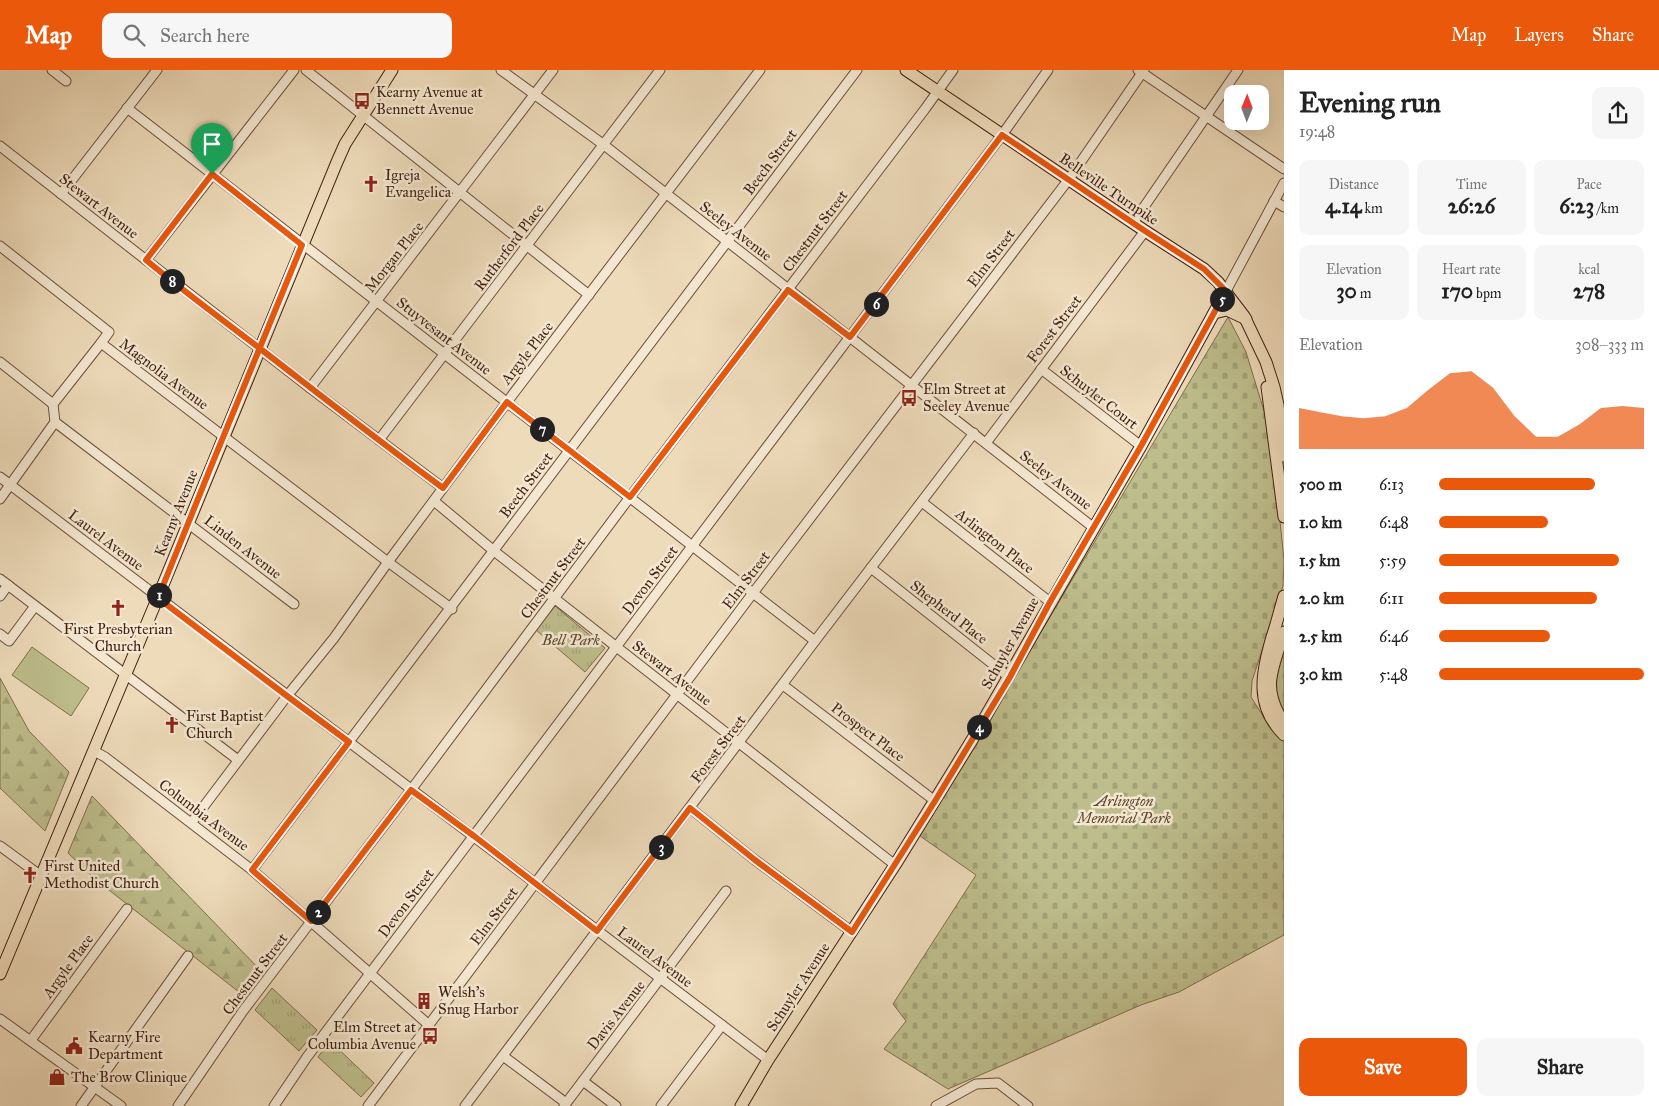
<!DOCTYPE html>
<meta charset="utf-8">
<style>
:root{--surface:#fff;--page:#f6f6f6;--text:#222;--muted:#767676;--accent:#ea580c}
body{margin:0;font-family:"IM FELL Great Primer",serif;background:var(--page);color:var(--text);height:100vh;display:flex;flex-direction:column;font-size:19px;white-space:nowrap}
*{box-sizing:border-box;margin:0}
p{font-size:16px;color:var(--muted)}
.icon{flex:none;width:28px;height:28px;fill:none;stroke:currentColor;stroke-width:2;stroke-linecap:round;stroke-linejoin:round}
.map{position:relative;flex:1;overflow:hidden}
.details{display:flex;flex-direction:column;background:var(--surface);width:375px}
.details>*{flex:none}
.needle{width:32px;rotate:1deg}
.tools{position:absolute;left:1224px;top:15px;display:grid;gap:10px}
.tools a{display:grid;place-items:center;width:45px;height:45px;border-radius:10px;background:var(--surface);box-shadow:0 5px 20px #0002;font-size:25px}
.pin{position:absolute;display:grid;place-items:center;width:42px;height:42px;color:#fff;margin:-51px -21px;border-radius:50% 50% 50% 0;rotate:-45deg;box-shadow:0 0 5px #0007}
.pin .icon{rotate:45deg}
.km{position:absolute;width:25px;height:25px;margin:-12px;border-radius:50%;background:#222;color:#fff;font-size:14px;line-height:25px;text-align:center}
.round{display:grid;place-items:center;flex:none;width:52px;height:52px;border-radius:10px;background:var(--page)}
.summary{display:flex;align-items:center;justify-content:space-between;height:85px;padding:0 15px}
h1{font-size:28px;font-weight:700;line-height:38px}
.metrics{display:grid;grid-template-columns:repeat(3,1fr);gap:8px;height:85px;padding:5px 15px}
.metrics div{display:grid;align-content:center;border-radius:10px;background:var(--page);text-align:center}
.metrics b{font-size:21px;font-weight:700}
.metrics small{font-size:14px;font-weight:400}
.metrics p{font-size:14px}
.chart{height:140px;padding:10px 15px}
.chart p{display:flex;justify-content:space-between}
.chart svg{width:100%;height:90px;margin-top:5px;fill:var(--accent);opacity:.7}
.cta{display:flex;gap:10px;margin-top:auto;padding:10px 15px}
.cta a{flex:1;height:58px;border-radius:10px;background:var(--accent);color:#fff;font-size:20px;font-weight:700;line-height:58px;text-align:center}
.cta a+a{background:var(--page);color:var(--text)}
ul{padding:0 15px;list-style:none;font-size:16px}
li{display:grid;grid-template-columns:80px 60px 1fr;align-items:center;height:38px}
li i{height:12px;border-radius:6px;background:var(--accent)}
header{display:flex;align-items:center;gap:30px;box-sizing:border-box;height:70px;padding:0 25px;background:var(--accent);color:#fff}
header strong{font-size:24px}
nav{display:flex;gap:28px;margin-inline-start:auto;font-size:18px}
.search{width:350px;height:45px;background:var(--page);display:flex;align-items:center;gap:12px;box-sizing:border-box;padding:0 18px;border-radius:10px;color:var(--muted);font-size:19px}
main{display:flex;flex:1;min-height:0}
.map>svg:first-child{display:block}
.grass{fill:url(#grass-tufts);stroke:#806e4e}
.forest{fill:url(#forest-firs);stroke:#806e4e}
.cemetery{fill:url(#cemetery-stones);stroke:#806e4e}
.garden{fill:#bebe8c;stroke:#806e4e}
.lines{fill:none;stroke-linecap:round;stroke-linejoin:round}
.minor-casing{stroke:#6d4e3a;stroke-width:11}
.major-casing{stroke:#421f10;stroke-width:13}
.minor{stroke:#f4e8d2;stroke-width:9}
.major{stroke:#eedbba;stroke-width:11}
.route-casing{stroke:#fff;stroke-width:10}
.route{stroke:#ea580c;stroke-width:6}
.labels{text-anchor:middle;stroke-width:5;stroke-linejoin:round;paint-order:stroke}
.poi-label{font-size:15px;fill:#421f10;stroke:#f4e8d2;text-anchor:start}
.street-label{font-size:15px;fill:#421f10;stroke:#f4e8d2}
.park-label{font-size:15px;font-style:italic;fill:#61472f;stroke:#f4e8d2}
</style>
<header>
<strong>Map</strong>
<div class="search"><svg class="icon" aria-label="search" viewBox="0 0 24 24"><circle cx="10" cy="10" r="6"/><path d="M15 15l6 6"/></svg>Search here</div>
<nav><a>Map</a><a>Layers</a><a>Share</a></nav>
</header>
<main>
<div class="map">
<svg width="1284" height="1036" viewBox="0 0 1284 1036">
<defs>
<pattern id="grass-tufts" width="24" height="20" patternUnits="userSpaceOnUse" patternTransform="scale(1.25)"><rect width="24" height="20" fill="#bebe8c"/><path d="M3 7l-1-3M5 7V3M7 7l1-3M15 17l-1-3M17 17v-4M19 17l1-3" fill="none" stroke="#a4a378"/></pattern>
<pattern id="forest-firs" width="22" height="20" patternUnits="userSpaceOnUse" patternTransform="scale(1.25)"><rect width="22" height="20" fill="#bebe8c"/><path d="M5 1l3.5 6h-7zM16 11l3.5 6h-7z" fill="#a4a378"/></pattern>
<pattern id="cemetery-stones" width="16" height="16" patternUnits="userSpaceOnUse" patternTransform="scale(1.25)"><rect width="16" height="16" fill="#bebe8c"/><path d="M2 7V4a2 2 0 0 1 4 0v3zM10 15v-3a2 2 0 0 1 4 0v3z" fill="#a4a378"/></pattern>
</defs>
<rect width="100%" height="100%" fill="#eedbba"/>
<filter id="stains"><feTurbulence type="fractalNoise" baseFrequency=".004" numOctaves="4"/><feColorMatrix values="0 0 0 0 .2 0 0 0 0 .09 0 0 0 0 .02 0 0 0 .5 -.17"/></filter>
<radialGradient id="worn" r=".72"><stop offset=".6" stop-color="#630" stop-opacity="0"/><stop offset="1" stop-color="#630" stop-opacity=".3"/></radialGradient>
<g class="grass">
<path d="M555,536L605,578L585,602L536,560Z"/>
<path d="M272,918L317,960L299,981L255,940Z"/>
<path d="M330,971L374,1013L361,1027L318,987Z"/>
</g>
<g class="forest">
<path d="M0,608L29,661L69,702L45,761L0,718Z"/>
<path d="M92,726L263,903L244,926L95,809L68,783Z"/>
</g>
<g class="cemetery">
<path d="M1228,247L1246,282L1271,364L1284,490L1283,516L1252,611L1251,627L1270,657L1284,670V865L1179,922L1141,935L948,1019L884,979L906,951L893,934L976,805L920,766Z"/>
<path d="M1284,566V646L1275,627L1274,610Z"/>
</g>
<path class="garden" d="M32,577L89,618L71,646L12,605Z"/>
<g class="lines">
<g class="minor-casing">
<g id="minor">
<path d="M52,0L66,11"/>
<path d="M306,0L589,225"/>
<path d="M501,0L604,75L1094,458"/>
<path d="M1138,0L1284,99"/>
<path d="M127,38L815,571"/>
<path d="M0,76L310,318L443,418"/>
<path d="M61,124L157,0"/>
<path d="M1274,131L1284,137"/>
<path d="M1133,153L1238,0"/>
<path d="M0,176L109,262L101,273L388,492L452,539"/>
<path d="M146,190L294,0"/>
<path d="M1226,221L1284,113"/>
<path d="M0,292L53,334"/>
<path d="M1041,299L1141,376"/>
<path d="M310,318L553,0"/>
<path d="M55,352L294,534"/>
<path d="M379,370L660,0"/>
<path d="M986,373L1145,161"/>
<path d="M0,407L768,990"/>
<path d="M0,429L55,352L53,334L101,273"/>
<path d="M434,431L494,481L895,795"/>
<path d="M922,432L1050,532"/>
<path d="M871,498L1009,607"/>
<path d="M0,509L238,690"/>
<path d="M0,526L8,515"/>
<path d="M0,564L9,571L35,536"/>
<path d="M783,615L935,731"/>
<path d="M94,681L105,687L252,800L429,955"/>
<path d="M690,738L755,790L852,862"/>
<path d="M192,752L287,626L334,568L388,492L507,332L760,0"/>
<path d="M0,776L41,806"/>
<path d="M252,800C454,533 656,266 857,0"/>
<path d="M0,949L121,1036"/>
<path d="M31,970L127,839"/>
<path d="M503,986L566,1033"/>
<path d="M583,1011L616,1036"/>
<path d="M81,1036L188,886"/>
<path d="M178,1036L243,941L411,720L630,427L925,39L953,0"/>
<path d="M274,1036L307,987L1002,65L1048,0"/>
<path d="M368,1036L753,523L1069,109L1144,0"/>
<path d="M465,1036L815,571L974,363"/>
<path d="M564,1036L726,821"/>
<path d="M661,1036L722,955"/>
<path d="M936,1036L976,1014L998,1013L1028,1036"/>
</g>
</g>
<g class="major-casing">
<g id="major">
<path d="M906,0L1145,161L1204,199L1218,212L1244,246L1266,292L1274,317L1278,335L1284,386"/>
<path d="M1214,243L1227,240L1246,249"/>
<path d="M1267,317L1284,447"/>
<path d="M1284,526C1280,539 1277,553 1272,567C1262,603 1254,635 1284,665"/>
<path d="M1284,562C1273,599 1260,617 1284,653"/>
<path d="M0,904L158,527L337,92L345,74L392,0"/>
<path d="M741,1036L768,990L895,795L972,670L1141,376L1226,221"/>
</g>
</g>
<use href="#minor" class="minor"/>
<use href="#major" class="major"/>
</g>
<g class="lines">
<g class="route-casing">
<path id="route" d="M212,104L302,175C254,292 205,410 158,528L287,626L349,672L252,800L311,851L411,720L474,766L597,861L690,738L755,790L852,862L935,731L1010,607L1050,532L1141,376L1226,221L1204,199L1145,161L1002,65L850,267L788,220L630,427L507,332L443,418C380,372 319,324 258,277C220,248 182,220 146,190L212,104"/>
</g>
<use href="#route" class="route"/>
</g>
<defs>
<g id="bus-bare" transform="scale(1.35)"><path d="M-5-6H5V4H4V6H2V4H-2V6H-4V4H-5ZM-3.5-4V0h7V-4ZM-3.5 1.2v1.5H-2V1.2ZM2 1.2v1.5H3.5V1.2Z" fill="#8f2418" stroke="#f4e8d2" stroke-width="2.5" paint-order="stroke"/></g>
<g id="church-bare" transform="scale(1.35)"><path d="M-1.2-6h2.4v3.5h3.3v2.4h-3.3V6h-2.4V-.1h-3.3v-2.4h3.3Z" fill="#8f2418" stroke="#f4e8d2" stroke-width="2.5" paint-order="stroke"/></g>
<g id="building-bare" transform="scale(1.35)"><path d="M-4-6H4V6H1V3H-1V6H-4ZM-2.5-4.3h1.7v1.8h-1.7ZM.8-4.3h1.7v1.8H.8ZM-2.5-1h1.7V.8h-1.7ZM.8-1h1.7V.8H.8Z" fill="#8f2418" stroke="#f4e8d2" stroke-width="2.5" paint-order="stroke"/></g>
<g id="civic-bare" transform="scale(1.35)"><path d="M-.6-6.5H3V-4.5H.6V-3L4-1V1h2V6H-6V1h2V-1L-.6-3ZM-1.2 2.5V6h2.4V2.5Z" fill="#8f2418" stroke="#f4e8d2" stroke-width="2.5" paint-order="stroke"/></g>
<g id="shop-bare" transform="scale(1.35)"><path d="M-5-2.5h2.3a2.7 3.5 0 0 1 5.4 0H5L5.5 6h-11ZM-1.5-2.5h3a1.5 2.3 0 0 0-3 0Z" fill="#8f2418" stroke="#f4e8d2" stroke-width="2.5" paint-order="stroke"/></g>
</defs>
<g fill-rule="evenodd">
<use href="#bus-bare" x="362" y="31"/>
<use href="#church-bare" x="371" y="114"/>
<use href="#bus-bare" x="909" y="328"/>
<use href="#church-bare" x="118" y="538"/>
<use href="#church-bare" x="172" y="655"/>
<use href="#church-bare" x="30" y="805"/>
<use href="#building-bare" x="424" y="931"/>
<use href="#bus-bare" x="430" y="966"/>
<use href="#civic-bare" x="74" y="976"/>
<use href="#shop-bare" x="57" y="1007"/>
</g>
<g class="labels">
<g class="poi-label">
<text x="376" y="27">Kearny Avenue at<tspan x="376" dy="17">Bennett Avenue</tspan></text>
<text x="385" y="110">Igreja<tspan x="385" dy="17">Evangelica</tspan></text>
<text x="923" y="324">Elm Street at<tspan x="923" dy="17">Seeley Avenue</tspan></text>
<text x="118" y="564" text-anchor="middle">First Presbyterian<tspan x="118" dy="17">Church</tspan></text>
<text x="186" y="651">First Baptist<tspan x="186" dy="17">Church</tspan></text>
<text x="44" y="801">First United<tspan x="44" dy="17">Methodist Church</tspan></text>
<text x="438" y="927">Welsh's<tspan x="438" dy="17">Snug Harbor</tspan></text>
<text x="416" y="962" text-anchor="end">Elm Street at<tspan x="416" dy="17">Columbia Avenue</tspan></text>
<text x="88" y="972">Kearny Fire<tspan x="88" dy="17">Department</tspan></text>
<text x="71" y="1012">The Brow Clinique</text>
</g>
<g class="street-label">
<text transform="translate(770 92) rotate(-53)" y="5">Beech Street</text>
<text transform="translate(1109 119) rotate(34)" y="5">Belleville Turnpike</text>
<text transform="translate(99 136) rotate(38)" y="5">Stewart Avenue</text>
<text transform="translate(736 161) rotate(38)" y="5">Seeley Avenue</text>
<text transform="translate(815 161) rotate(-53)" y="5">Chestnut Street</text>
<text transform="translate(509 177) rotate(-53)" y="5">Rutherford Place</text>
<text transform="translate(394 187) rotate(-52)" y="5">Morgan Place</text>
<text transform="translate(991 188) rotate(-53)" y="5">Elm Street</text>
<text transform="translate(1054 259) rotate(-53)" y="5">Forest Street</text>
<text transform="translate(444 266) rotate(38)" y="5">Stuyvesant Avenue</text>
<text transform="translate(527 283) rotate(-52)" y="5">Argyle Place</text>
<text transform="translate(164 304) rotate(37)" y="5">Magnolia Avenue</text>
<text transform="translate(1099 327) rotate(38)" y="5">Schuyler Court</text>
<text transform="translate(1056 410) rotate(38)" y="5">Seeley Avenue</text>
<text transform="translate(526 415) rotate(-53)" y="5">Beech Street</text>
<text transform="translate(176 443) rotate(-68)" y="5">Kearny Avenue</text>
<text transform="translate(106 470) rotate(37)" y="5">Laurel Avenue</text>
<text transform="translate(995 471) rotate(38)" y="5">Arlington Place</text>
<text transform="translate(243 477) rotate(38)" y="5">Linden Avenue</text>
<text transform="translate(553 508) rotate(-53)" y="5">Chestnut Street</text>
<text transform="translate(650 510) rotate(-53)" y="5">Devon Street</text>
<text transform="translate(746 510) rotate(-53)" y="5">Elm Street</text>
<text transform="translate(949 542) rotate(38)" y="5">Shepherd Place</text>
<text transform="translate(1010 573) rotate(-61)" y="5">Schuyler Avenue</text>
<text transform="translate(672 603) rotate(38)" y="5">Stewart Avenue</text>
<text transform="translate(868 662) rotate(37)" y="5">Prospect Place</text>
<text transform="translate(718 679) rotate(-53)" y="5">Forest Street</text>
<text transform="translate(204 745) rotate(37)" y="5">Columbia Avenue</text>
<text transform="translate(406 833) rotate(-53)" y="5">Devon Street</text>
<text transform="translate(494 846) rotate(-53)" y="5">Elm Street</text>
<text transform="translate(655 887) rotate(37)" y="5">Laurel Avenue</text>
<text transform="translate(68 896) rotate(-54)" y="5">Argyle Place</text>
<text transform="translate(255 904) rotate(-53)" y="5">Chestnut Street</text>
<text transform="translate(798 917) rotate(-57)" y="5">Schuyler Avenue</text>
<text transform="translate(616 945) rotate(-52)" y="5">Davis Avenue</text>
</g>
<g class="park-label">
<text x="571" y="575">Bell Park</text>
<text x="1124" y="736">Arlington<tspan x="1124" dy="17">Memorial Park</tspan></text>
</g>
</g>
<rect width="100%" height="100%" filter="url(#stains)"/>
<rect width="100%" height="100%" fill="url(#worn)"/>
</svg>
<div class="tools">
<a><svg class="needle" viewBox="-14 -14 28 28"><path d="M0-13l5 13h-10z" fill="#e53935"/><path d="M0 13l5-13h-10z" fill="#767676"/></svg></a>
</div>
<div class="pin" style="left:212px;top:104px;background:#1e9e55"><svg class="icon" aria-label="arrive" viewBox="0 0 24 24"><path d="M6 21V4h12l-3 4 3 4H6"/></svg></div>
<b class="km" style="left:159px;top:525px">1</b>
<b class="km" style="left:318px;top:842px">2</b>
<b class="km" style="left:661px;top:777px">3</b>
<b class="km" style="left:979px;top:657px">4</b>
<b class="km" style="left:1222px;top:229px">5</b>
<b class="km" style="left:876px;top:234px">6</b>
<b class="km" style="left:542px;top:359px">7</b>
<b class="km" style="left:172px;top:211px">8</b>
</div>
<section class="details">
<div class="summary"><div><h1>Evening run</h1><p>19:48</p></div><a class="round"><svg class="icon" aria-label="share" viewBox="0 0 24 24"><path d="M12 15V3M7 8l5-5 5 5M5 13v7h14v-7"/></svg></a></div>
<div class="metrics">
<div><p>Distance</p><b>4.14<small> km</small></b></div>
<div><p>Time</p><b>26:26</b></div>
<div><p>Pace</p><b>6:23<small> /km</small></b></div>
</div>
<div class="metrics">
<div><p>Elevation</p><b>30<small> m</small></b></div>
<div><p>Heart rate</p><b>170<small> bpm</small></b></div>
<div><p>kcal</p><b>278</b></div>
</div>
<div class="chart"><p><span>Elevation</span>308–333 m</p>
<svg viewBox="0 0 160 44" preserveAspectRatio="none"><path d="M0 44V24L10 26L20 28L30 29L40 28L50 24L60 15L70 7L80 6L90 14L100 28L110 38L120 38L130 32L140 24L150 23L160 24V44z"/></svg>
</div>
<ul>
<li><b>500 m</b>6:13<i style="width:76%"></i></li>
<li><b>1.0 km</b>6:48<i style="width:53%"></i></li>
<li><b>1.5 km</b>5:59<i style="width:88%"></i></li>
<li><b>2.0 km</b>6:11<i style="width:77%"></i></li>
<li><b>2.5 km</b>6:46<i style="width:54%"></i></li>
<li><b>3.0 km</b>5:48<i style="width:100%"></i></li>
</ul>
<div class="cta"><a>Save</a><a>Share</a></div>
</section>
</main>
